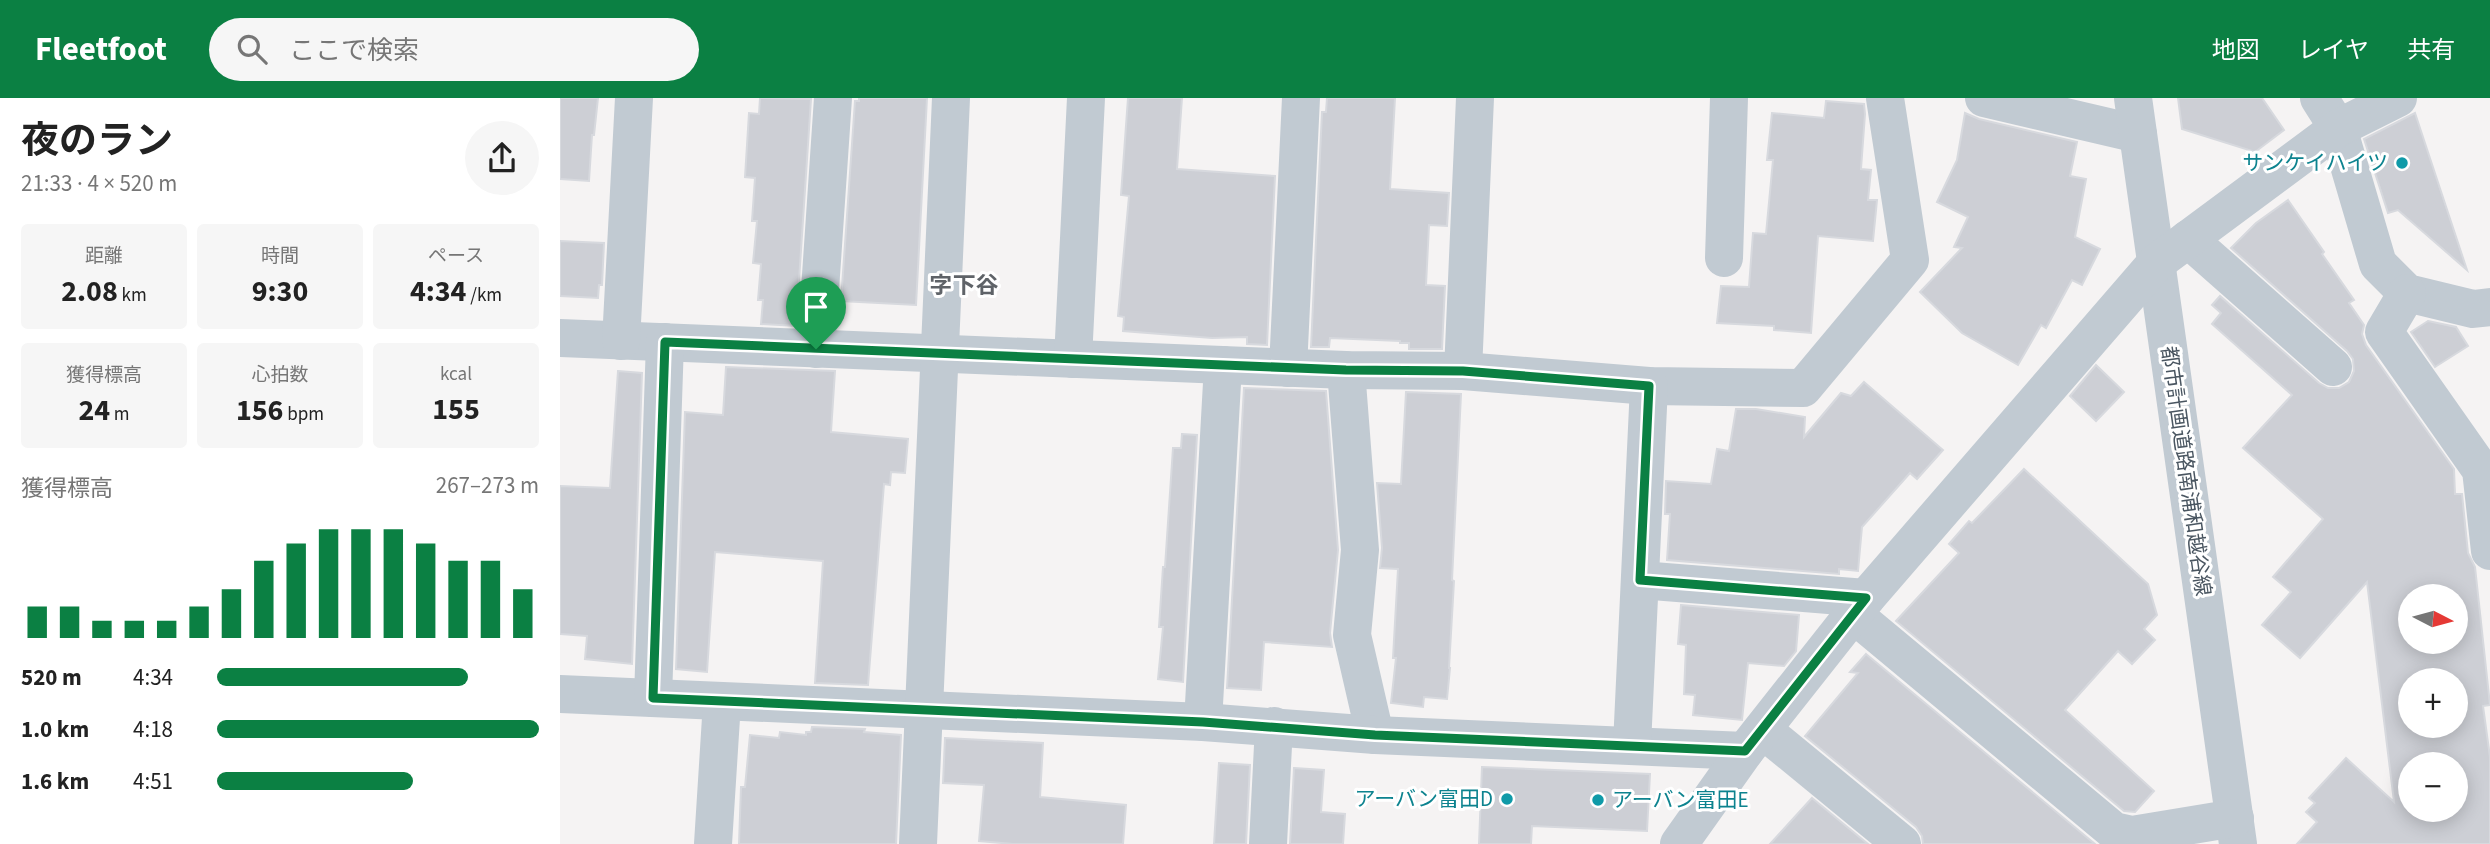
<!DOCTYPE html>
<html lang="ja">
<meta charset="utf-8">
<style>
:root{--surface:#fff;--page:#f6f6f6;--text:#222;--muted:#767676;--accent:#0b8043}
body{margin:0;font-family:"Source Sans 3","Noto Sans JP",sans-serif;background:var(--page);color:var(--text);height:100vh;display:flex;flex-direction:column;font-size:26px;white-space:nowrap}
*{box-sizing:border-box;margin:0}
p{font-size:23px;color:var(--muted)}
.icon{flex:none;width:38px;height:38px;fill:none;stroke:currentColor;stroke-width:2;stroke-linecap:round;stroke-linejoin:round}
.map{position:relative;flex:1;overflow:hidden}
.panel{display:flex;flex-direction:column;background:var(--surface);width:560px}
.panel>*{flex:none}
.needle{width:46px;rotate:96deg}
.controls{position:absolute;left:1838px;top:486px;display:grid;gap:14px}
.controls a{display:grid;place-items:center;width:70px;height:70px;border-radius:50%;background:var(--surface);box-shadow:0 4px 18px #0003;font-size:35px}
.pin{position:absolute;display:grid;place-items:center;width:60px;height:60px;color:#fff;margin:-72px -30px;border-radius:50% 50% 50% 0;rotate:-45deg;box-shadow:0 0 7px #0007}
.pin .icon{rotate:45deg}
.round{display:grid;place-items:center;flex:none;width:74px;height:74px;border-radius:37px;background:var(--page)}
.head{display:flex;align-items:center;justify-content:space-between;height:119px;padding:0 21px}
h1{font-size:38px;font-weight:700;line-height:52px}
.stats{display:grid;grid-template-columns:repeat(3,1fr);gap:10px;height:119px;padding:7px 21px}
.stats div{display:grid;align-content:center;border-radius:7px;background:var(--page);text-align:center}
.stats b{font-size:30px;font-weight:700}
.stats small{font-size:19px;font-weight:400}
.stats p{font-size:19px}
.chart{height:196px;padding:14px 21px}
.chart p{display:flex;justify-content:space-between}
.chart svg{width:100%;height:126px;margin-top:7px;stroke:var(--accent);stroke-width:6}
ul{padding:0 21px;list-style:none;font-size:23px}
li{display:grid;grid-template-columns:112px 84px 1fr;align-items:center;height:52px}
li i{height:18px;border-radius:9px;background:var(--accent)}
header{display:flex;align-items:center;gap:42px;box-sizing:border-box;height:98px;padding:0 35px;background:var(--accent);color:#fff}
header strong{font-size:33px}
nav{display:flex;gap:38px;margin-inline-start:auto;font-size:24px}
.search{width:490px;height:63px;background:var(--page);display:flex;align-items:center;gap:18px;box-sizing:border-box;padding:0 24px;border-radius:38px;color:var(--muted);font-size:26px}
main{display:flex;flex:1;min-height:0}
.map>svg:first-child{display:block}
.building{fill:#cdcfd5;stroke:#d7d9de;stroke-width:2;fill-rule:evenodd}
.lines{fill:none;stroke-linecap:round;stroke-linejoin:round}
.minor{stroke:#c1cad2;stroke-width:38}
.route-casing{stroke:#fff;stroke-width:14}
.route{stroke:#0b8043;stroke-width:9}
.culture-dot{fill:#0f9aa8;stroke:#fff;stroke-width:2.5}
.labels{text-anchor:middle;stroke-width:6;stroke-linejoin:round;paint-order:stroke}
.culture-label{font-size:21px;fill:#0d838f;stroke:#fff;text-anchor:end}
.street-label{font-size:21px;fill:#4a5661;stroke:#fff}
.neighbourhood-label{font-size:23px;font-weight:bold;fill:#5f6368;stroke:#fff}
</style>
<header>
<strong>Fleetfoot</strong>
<div class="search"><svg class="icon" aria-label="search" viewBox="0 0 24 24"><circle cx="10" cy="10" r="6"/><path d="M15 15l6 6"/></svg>ここで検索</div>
<nav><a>地図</a><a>レイヤ</a><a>共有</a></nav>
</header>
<main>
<section class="panel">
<div class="head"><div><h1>夜のラン</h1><p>21:33 · 4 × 520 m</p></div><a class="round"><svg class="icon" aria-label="share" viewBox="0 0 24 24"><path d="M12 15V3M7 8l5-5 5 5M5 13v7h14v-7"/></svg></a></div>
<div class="stats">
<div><p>距離</p><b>2.08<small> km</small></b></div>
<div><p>時間</p><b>9:30</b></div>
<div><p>ペース</p><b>4:34<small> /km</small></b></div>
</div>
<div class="stats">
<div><p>獲得標高</p><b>24<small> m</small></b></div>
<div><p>心拍数</p><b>156<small> bpm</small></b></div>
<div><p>kcal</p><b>155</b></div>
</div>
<div class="chart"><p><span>獲得標高</span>267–273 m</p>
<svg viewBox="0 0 160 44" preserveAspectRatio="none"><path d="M5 44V33M15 44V33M25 44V38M35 44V38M45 44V38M55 44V33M65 44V27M75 44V17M85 44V11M95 44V6M105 44V6M115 44V6M125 44V11M135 44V17M145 44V17M155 44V27"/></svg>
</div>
<ul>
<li><b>520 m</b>4:34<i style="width:78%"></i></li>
<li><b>1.0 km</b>4:18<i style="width:100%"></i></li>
<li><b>1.6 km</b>4:51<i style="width:61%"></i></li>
</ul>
</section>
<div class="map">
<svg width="1930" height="746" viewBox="0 0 1930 746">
<rect width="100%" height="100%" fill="#f5f3f3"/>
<g class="building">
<path d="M0,0H38L34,37H32L29,83L0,81Z"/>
<path d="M200,0L251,1L236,228L201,226L203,202H198L201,166L193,165L197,123H192L195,80L185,79L189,15L199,16Z"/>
<path d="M299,0H367L356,207L281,203L295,3H299Z"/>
<path d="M568,0H622L617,71L715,78L707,247L687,246V239L652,240L563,233L564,219L558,218L569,98L561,97Z"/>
<path d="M767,0H835L830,91L889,95L887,128L869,127L866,187L885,188L882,251H849V245H840V243L770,240L769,249H751L762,14H766Z"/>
<path d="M1618,0H1702L1724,32L1695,54L1622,31Z"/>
<path d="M1266,3L1304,6L1305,16L1301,71L1311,72L1308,102H1317L1313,143L1258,138L1251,235L1214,232V228L1157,225L1161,188L1189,189L1193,135L1206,136L1213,62H1207L1212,15L1264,20Z"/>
<path d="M1405,15L1419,21L1517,44L1510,78L1526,81L1515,139L1540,151L1522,187L1512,182L1486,230L1481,227L1458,267L1402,235L1360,194L1402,150L1394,149L1408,119L1377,104L1397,62Z"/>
<path d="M1855,15L1907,172L1838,112L1828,115L1804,41Z"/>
<path d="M1728,102L1764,154L1762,156L1794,202L1789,205L1804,227L1802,236L1806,247L1894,371L1895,396H1902L1908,455L1915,469L1930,607L1923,608L1930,659V746H1737L1757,724L1746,714L1755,705L1749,700L1786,660L1834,704L1807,484L1740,560L1702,527L1731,494L1713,479L1763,421L1683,350L1732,297L1652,226L1661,215L1652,207L1660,198L1759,285L1768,290H1779L1789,284L1794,273L1793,261L1787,253L1671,150L1696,125ZM1850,499H1895V544H1850ZM1850,583H1895V628H1850ZM1850,667H1895V712H1850Z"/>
<path d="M0,143L44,145L42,187H39L38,200L0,198Z"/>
<path d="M1868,223L1896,229L1908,248L1875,269L1851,234Z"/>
<path d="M1536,267L1564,294L1536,323L1510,298Z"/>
<path d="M166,269L275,273L271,334L348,341L345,375L331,374L330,387L324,386L308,587L255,585L263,463L155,454L147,574L116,571L125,314L163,317Z"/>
<path d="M58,273L82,275L72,566L25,561L27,538L0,536V388L50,390Z"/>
<path d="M1304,284L1383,352L1357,381L1350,375L1302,429L1298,473L1279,471V476L1107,462L1110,416H1105L1106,383L1151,386L1157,351L1169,353L1176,311H1196L1245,319L1244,339L1281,295L1291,298Z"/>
<path d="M684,290L766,293L778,452L770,535L772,549L704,544L701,592L667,590Z"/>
<path d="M846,294L901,296L892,482L894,483L889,570H890L887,601L864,599L863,609L831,605L836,560H833L838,471L820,470L822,450L817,385L841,386Z"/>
<path d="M622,336L637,337L623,584L598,581L603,529H599L603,469H605L613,350H621Z"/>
<path d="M1464,371L1588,486L1597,517L1584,531L1595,542L1572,566L1558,553L1505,612L1594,693L1575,714L1564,713L1336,523L1399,455L1389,446L1409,423L1412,425Z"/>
<path d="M1121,507L1239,517L1236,553L1224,568L1188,565L1182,622L1133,617L1135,597L1124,596L1126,547L1118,546Z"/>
<path d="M1306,556L1535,746H1363L1362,738L1356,729L1245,638L1298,575L1290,574Z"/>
<path d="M252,629L305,631L304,634L341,637L336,746H179L181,689H185L190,637L219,640L220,634L246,637V634H251Z"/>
<path d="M385,640L483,645L480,699L566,707L563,746H453L419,743L424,687L383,685Z"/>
<path d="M659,665L690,667L686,746H654Z"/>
<path d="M922,669L1090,676L1087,733L972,728L971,746H919Z"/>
<path d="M734,670L764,672L761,714L785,716L783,746H730Z"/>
<path d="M1252,700L1308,746H1210Z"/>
</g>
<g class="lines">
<g class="minor">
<path d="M1424,0L1578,36"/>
<path d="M1573,0L1678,746"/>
<path d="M1759,0L1778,30L1818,166L1847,195L1913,211L1930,209"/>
<path d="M1628,141L1773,269"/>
<path d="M1164,160L1169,0"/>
<path d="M1847,195L1824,234L1921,372L1930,453"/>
<path d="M0,240L786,272L903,273L1089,288L1243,290L1350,162L1325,0"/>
<path d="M61,243L74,0"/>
<path d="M256,251L273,0"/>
<path d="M513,261L526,0"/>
<path d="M728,270L741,0"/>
<path d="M786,272L800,452L792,537L815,637"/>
<path d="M903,273L915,0"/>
<path d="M1080,482L1306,500"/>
<path d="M1293,516L1554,733L1572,737L1675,720"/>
<path d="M0,596L643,624L815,637L1185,653"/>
<path d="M93,600L105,244"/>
<path d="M643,624L663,267"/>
<path d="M1203,632L1342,746"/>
<path d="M1072,647L1089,288"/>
<path d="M153,746L162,604"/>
<path d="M358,746L391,0"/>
<path d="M708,746L714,628"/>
<path d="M1119,746L1185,653L1306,500L1596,165L1778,30L1838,0"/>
</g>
</g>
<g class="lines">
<g class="route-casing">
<path id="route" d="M105,244L786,272L903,273L1089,288L1080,482L1306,500L1185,653L815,637L643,624L93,600Z"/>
</g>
<use href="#route" class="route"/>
</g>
<g class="culture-dot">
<circle cx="1842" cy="65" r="7"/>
<circle cx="947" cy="701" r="7"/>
<circle cx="1038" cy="702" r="7"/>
</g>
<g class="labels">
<g class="culture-label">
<text x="1828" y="72">サンケイハイツ</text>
<text x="933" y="708">アーバン富田D</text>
<text x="1052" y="709" text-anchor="start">アーバン富田E</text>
</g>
<g class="street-label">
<text transform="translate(1626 373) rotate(82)" y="7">都市計画道路南浦和越谷線</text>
</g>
<g class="neighbourhood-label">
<text x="404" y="195">字下谷</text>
</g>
</g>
</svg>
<div class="controls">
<a><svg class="needle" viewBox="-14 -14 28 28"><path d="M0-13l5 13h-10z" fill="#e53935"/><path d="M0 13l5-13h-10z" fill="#767676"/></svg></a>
<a>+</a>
<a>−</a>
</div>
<div class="pin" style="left:256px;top:251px;background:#1e9e55"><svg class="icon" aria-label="arrive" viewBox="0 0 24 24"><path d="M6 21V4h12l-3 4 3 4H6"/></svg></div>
</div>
</main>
